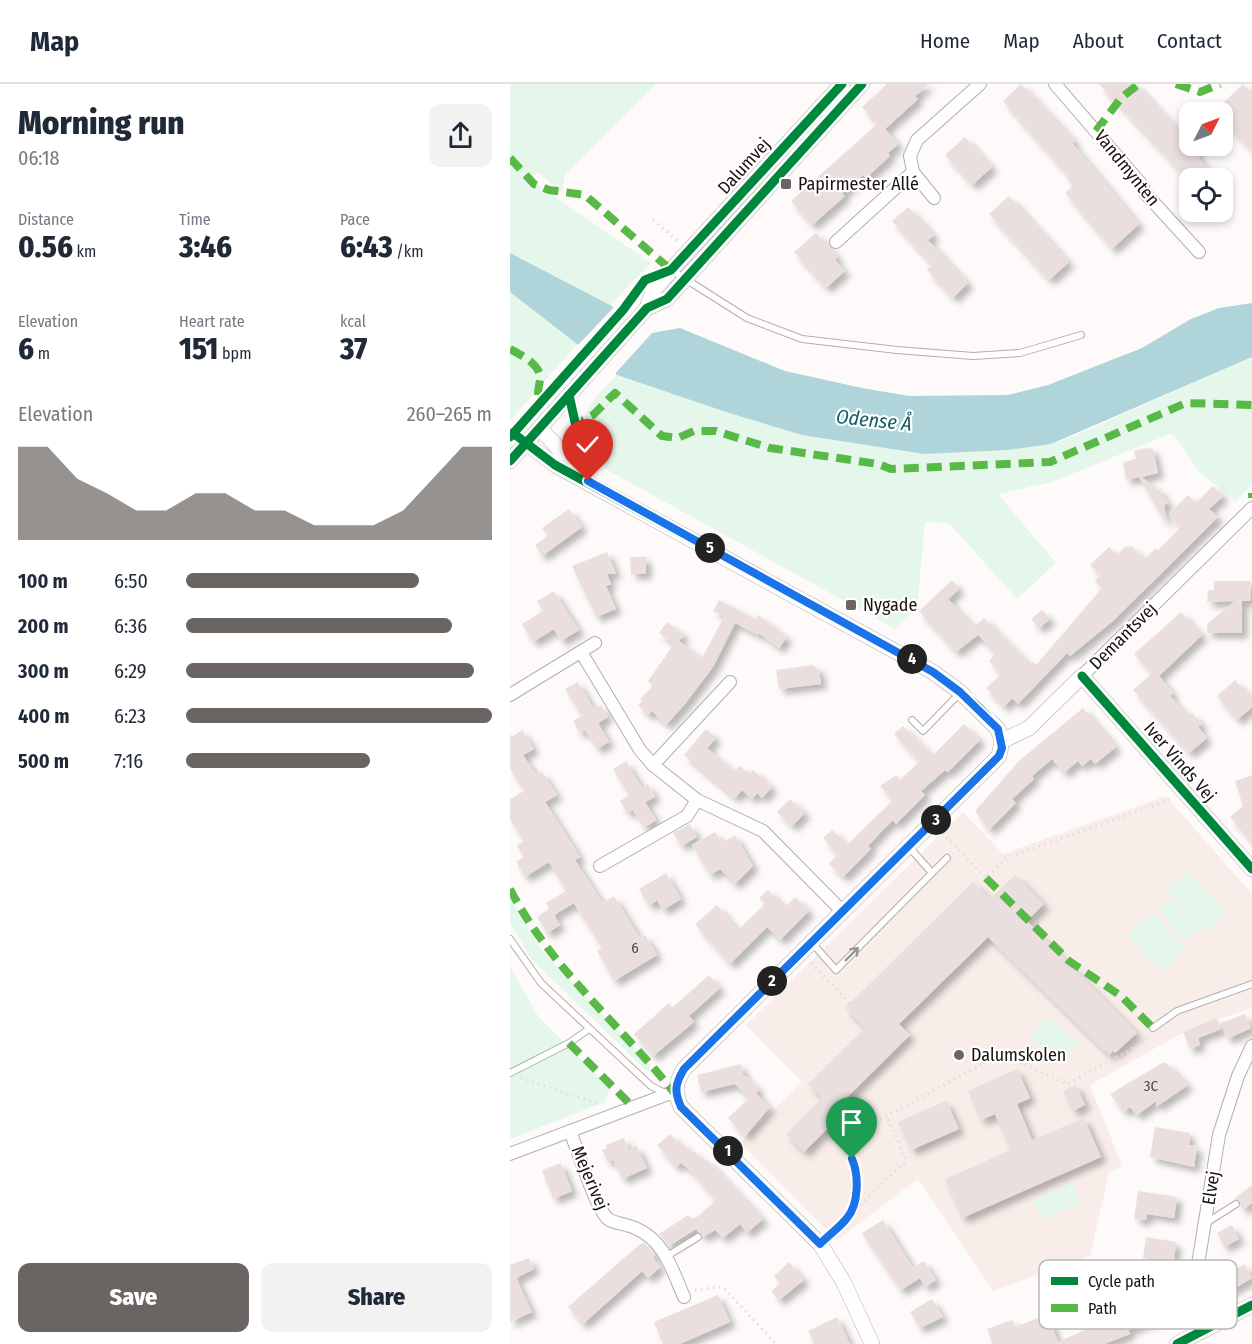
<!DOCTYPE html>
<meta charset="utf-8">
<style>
:root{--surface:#fff;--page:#f2f2f3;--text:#1f2937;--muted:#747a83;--line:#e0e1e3;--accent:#6a6462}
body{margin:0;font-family:"Fira Sans Condensed",sans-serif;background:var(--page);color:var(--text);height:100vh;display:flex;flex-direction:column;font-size:22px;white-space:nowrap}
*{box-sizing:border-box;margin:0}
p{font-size:20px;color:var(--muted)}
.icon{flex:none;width:33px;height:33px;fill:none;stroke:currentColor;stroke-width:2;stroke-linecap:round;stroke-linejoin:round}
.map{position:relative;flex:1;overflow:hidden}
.drawer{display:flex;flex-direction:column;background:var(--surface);width:510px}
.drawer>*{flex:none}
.needle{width:39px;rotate:48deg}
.controls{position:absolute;left:669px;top:18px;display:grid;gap:12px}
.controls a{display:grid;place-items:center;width:54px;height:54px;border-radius:12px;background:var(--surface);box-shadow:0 3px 9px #0003;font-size:30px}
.pin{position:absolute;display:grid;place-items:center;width:51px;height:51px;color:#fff;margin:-62px -26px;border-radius:50% 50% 50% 0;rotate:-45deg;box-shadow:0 0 6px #0007}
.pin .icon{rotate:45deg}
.km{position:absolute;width:30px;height:30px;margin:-15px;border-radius:50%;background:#222;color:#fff;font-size:16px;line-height:30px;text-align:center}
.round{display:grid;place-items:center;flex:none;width:63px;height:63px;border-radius:12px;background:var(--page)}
.headline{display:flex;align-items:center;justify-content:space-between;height:102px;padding:0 18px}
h1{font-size:33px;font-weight:800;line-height:45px}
.stats{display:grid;grid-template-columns:repeat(3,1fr);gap:9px;height:102px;padding:6px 18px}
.stats div{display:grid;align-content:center}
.stats b{font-size:30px;font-weight:800}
.stats small{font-size:16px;font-weight:400}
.stats p{font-size:16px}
.chart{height:168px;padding:12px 18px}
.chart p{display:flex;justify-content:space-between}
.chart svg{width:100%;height:108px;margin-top:6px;fill:var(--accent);opacity:.7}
.cta{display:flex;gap:12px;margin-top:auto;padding:12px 18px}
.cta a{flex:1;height:69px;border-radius:12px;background:var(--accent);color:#fff;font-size:24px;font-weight:800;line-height:69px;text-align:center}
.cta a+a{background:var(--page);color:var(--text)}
ul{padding:0 18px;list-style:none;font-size:20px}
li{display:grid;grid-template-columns:96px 72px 1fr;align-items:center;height:45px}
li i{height:15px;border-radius:8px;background:var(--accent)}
header{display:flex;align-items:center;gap:36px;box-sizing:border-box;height:84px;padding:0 30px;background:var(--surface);border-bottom:2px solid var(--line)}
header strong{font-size:28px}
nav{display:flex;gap:33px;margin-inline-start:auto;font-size:21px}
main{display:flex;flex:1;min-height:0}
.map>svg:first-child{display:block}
.built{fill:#f8ede9}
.green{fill:#e5f7eb}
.water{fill:#afd4da}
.pier{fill:#fdfaf9}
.building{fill:#eadfde;filter:url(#shadow)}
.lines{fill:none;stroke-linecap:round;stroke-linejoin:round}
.service-casing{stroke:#b3aeac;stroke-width:8}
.minor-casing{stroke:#b3aeac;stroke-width:14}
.tertiary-casing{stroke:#b3aeac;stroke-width:16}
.path{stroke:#dfdede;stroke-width:3;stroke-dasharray:1.5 4.5;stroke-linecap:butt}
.service{stroke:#fffefe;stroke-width:6}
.minor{stroke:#fffefe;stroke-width:12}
.tertiary{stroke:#fffefe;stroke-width:15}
.quiet{stroke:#58b947;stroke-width:8;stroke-dasharray:15 8;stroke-linecap:butt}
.cycleway-casing{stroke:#fff;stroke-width:13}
.cycleway{stroke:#00873e;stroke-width:9}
.oneway{stroke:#989493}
.route-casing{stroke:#fff;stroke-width:12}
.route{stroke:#1a73e8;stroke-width:8}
.poi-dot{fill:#6a6462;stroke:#fff;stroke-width:2}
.labels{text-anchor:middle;stroke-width:4.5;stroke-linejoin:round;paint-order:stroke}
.number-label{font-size:15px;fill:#504744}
.street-label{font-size:18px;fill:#1b1310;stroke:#fff}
.poi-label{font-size:18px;fill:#1b1310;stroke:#fff;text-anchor:start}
.water-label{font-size:20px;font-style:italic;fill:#115c66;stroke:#fff}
.key{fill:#fff;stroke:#bbb8b7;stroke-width:1.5}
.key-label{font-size:16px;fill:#1b1310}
</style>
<header>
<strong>Map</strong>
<nav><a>Home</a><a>Map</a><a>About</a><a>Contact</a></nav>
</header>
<main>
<section class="drawer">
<div class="headline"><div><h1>Morning run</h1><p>06:18</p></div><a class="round"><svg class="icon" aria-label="share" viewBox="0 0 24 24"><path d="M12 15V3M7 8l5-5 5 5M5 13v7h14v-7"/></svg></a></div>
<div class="stats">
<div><p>Distance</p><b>0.56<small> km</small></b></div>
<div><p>Time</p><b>3:46</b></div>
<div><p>Pace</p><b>6:43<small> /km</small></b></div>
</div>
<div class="stats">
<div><p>Elevation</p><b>6<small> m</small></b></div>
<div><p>Heart rate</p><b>151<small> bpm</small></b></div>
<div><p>kcal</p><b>37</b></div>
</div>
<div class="chart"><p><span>Elevation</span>260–265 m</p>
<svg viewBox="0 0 160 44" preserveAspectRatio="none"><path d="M0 44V6L10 6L20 19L30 25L40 32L50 32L60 25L70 25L80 32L90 32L100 38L110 38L120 38L130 32L140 19L150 6L160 6V44z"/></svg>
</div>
<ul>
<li><b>100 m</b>6:50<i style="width:76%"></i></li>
<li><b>200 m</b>6:36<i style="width:87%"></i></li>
<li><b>300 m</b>6:29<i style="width:94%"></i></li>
<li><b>400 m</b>6:23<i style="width:100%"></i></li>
<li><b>500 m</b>7:16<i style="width:60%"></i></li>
</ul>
<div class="cta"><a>Save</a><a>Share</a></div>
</section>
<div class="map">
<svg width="742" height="1260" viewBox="0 0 742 1260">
<defs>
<filter id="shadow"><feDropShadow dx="5.5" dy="5.5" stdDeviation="3" flood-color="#0004"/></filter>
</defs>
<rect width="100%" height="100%" fill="#fdfaf9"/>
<path class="built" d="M656,712L742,810V924L681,944L580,1001L612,1082L599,1089L580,1172L483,1207L408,1095L327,1156L230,1059L292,998L236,941L453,728L493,770Z"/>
<g class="green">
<path d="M0,0H146L55,91L52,109L28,88L19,95L141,179L100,221L0,169Z"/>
<path d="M0,208L68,259L0,337Z"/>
<path d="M742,273V401L726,417L689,388L664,351L660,350L542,398L488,410L546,479L507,515L439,439L415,438L407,524L385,545L81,377C68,329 74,325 107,291L216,328L292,351L414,370L498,366L541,360L564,352Z"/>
<path d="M676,787L717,829L698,848L657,806Z"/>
<path d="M0,812L30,864L140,981V990L21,875L0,838Z"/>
<path d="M662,813L691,843L676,857L648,827Z"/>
<path d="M642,828L676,864L652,888L617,852Z"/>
<path d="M0,883L28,932L100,1005L95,1018L0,1055Z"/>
<path d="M539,932L568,961L548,981L519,952Z"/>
<path d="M562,1098L571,1119L532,1136L523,1115Z"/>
</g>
<path class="water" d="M0,169L100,221L142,249L170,244L275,287L352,304L399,312L498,311L538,301L632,264L681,235L709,224L742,219V273L541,360L498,366L414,370L292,351L216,328L107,291L0,208Z"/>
<path class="pier" d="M105,222L143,248L103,292L67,262Z"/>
<g class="building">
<path d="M377,0H419L405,12L408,15L375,45L388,60L378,69L380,72L356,94L353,91L332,109L335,112L302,141L281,117L367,40L352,23Z"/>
<path d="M511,0L565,57L562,59L629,140L602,165L555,109L563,102L557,95L559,93L493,17Z"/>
<path d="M589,0H626L689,69L687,71L694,80L706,94H676Z"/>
<path d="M733,0L742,10V67L712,35L720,26L713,19Z"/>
<path d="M455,53L482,83L462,101L435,71Z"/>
<path d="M499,112L559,178L539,196L479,130Z"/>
<path d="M398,123L424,151L418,156L458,199L443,214L417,186L422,181L382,137Z"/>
<path d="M306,149L328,173L325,176L335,187L316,204L284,168Z"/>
<path d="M636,364L643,365L648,389L632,393L647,407L651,404L652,412L659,418L654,421L657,441L629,393L616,396L613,378L626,375L624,367Z"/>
<path d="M703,402L713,412L699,425L708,433L604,536L560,572L557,569L508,620L502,614L494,623L476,604L491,590L479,577L486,569L468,551L446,568L409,527L442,496L449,505L438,515L464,543L474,534L520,581L523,578L526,581L592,504L585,497L590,491L580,481L599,463L607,471L616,462L618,464L621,462L634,476L646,464L648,466L671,443L659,430L678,411L686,419Z"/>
<path d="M59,425L72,443L32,472L25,461L38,452L32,444Z"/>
<path d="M97,468L106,490H97L101,500L96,502L106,525L86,533L62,482Z"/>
<path d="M120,473H136V490H121Z"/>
<path d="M704,497H741L740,517H732V549H697V540L725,517L697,518L698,506H704Z"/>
<path d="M44,507L69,546L51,557L44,545L23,558L12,540L33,527L27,517Z"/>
<path d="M209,516L245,535L248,531L277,553L269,564L249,549L248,551L225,539L203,583L175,620L156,641L142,627L138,631L128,621L132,617L130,615L143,602L138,597L164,560L149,549L157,538L174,551L169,557L192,574L214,533L203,527Z"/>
<path d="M532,526L540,535L529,544L521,535Z"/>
<path d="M671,528L692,551L649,592L663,609L660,612L678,632L682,629L692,640L688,643L697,654L679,669L623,606L642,589L624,570Z"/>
<path d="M303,581L309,586L311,600L269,605L266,586Z"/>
<path d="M725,596L742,615V623L727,636L707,612Z"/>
<path d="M68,598L84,625L91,621L98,633L88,639L99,658L87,665L75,646L70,649L63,637L72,632L55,605Z"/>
<path d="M573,624L606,663L585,680L581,675L572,682L568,677L554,689L542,675L522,692L524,695L502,715L506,719L479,746L465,727L509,677Z"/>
<path d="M454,640L470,656L438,688L435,686L411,707L415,711L386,740L383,736L371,748L358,762L361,765L333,793L319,780L328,770L313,754L322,746L337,761L383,716L370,702L386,691L390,696L410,677L384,650L393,642L422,672Z"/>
<path d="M196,645L206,654L197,664L224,687L230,682L239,690L243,686L262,703L252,714L247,709L242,715L232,706L225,714L174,671Z"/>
<path d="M12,646L24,665L13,671L26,691L32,688L47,711L35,718L70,773L65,776L88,812L93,819L104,812L130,854L135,851L147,871L104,897L87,867L92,864L64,819L44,831L50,841L37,849L27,833L39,825L36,819L56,807L39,778L15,793L6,778L14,773L7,762L14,757L0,735V715L14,707L0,684V649L2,653Z"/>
<path d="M116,677L132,704L138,700L145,713L135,718L146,736L134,744L123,726L117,729L110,717L119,711L103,685Z"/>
<path d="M742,691V758L720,733L733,722L725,697Z"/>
<path d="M280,715L295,729L282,742L267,728Z"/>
<path d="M180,740L187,753L171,762L163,749Z"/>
<path d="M205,748L212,759L225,751L243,782L225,800L210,785L200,791L182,761Z"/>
<path d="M156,789L171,815L153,826L147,816L139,822L129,805Z"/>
<path d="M505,791L534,820L517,837L627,949L605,969L603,967L599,971L478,853L389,940L400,951L319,1031L325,1037L294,1068L276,1050L312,1014L298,1000L355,944L335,924L463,798L480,815Z"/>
<path d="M258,806L275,823L285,813L299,827L270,856L257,843L220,880L185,840L207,821L228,846L255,820L249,814Z"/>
<path d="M199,891L210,904L179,932L184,938L143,972L124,950L159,919L162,924Z"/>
<path d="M735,930L741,944L717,955L711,939Z"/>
<path d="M707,934L711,945L688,954L690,961L680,965L673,948Z"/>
<path d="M652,979H656L678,1001L646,1023V1017L627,1031L620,1023L614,1028L600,1010Z"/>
<path d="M231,980L233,990L249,1005L246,1009L260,1023L235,1052L218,1034L239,1014L225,1000L191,1008L187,991Z"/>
<path d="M507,985L520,1014L507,1020L522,1056L574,1034L591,1073L452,1134L435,1095L501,1066L485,1030L471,1036L458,1007Z"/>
<path d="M566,1001L575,1021L563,1027L553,1007Z"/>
<path d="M436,1017L449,1045L401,1066L388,1038Z"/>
<path d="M645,1043L680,1049L679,1061L687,1062L684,1083L640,1073Z"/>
<path d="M160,1050L170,1061L172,1059L181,1069L184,1067L193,1078L196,1075L206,1085L253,1135L237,1149L230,1140L213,1154L205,1146L193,1153L186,1145L159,1162L149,1150L178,1131L181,1134L187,1133L206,1116L182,1088L171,1079L166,1083L147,1061Z"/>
<path d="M114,1054L119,1067L126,1061L137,1084L112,1095L104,1077H97L92,1066L97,1064L96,1061Z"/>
<path d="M51,1079L62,1107L43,1115L32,1086Z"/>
<path d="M742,1101V1119L732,1126L730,1117L724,1115Z"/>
<path d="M628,1107L667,1113L664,1134L637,1130L636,1136L624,1135Z"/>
<path d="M373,1136L403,1184L414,1177L426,1196L415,1203L410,1194L391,1206L388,1203L352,1149Z"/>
<path d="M722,1141L729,1155L714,1163L707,1149Z"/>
<path d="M636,1153L666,1158L659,1226L646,1235L618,1246L620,1250L594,1260H483L477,1245L502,1236L505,1243L538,1230L548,1258L606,1232L601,1218L642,1202L647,1176L633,1174Z"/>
<path d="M134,1159L144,1169L145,1171L143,1173L150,1183L138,1194L132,1187L73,1240L58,1223L130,1160Z"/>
<path d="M19,1174L24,1185L6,1194L22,1228L0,1238V1181Z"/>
<path d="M279,1178L294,1196L269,1216L261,1207L270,1200L264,1192Z"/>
<path d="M735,1180L742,1194L717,1209L706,1188L718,1181L722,1187Z"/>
<path d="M208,1211L220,1238L170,1260H153L144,1238Z"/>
<path d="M422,1215L433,1233L410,1244L400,1228Z"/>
<path d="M327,1233L340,1260H304L298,1247Z"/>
</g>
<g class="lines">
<g class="service-casing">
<g id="service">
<path d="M161,186L237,234L292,255L387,266L463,272L510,269L571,251"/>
<path d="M402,636L413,647L450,609"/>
<path d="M422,789L437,774"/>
<path d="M0,855L31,899L141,1002L157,1010"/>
<path d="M302,859L326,886L422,789L399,763"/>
<path d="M643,944L667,927L742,900"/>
<path d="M0,989L59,959L79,945"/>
<path d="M696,1139L726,1120"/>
<path d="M157,1172L188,1153"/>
</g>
</g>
<g class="minor-casing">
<g id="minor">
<path d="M545,0L632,101L635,109L689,168"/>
<path d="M403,88L424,114"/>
<path d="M326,158L403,88L400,72L407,56L470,0"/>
<path d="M71,568L130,666L143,681L187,716L253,747L333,828"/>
<path d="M572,592L742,424"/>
<path d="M0,611L85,559"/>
<path d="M143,681L220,598"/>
<path d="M90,782L177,732L187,716"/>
<path d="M60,1047C67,1064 86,1125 98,1135C105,1140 117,1140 125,1144C154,1156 162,1185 174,1213"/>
<path d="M0,1070L158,1010L166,1011"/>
<path d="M691,1249L683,1228V1211L709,1051L728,992L742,962"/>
</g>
</g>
<g class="tertiary-casing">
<g id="tertiary">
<path d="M137,224L157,215L352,0"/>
<path d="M30,344L74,393"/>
<path d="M16,359L45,381L423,588L450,608L488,645L492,657L489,672L174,985C165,1000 164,1007 171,1023L310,1160L333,1197L362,1260"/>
<path d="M0,377L137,224L143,207L161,186L332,0"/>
<path d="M492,657L519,644L572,592L742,785"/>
<path d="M667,1260L742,1221"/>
</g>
</g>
<g class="path">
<path d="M143,136L169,158"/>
<path d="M432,749L476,794L496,774L662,715"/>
<path d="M301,879L346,926"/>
<path d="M11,994L90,1021"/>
<path d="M339,1132C349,1099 351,1086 329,1058L485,973L505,976L558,1000L632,959L637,953"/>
<path d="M320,1150L397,1076L376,1031"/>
<path d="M185,1206L210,1203L216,1206L266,1260"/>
</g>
<use href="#service" class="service"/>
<use href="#minor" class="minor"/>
<use href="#tertiary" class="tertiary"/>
<g class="quiet">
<path d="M666,0L690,8L710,0"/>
<path d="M586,47L611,14L629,0"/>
<path d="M0,74L24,100L39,106L75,111L161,186"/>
<path d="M0,265C11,271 32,281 30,296C29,302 28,306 28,311"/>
<path d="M61,343L83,331L105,309L152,352L168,354L184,347H206L260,364L368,380L381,385L540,378L676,319L742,321"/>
<path d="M742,409V414"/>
<path d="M476,794L559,877L611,912L643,944"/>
<path d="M0,805C41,885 111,941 166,1011"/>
<path d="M59,959L123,1023"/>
</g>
<g class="cycleway-casing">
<g id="cycleway">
<path d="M59,311L78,397"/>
<path d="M3,349L45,381L423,588C447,606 483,628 492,657"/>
<path d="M0,353L113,226L135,196L161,186L332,0"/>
<path d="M0,377L137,224L157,215L352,0"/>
<path d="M572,592L742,785"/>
<path d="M667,1260L742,1221"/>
</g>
</g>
<use href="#cycleway" class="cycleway"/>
</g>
<defs><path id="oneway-shaft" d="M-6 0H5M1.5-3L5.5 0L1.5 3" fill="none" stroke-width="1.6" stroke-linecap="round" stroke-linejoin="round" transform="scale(1.5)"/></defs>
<use class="oneway" href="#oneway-shaft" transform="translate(342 870) rotate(-45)"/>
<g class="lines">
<g class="route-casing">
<path id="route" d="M78,397L423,588L450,608L488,645L492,664L489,672L174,985C165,1000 164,1007 171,1023L310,1160C319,1151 330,1143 337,1134C349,1120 349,1091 342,1075"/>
</g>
<use href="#route" class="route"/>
</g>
<g class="poi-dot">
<rect x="270" y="94" width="12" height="12" rx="3"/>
<rect x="335" y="515" width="12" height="12" rx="3"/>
<circle cx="449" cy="971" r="6"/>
</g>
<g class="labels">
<g class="number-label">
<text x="125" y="869">6</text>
<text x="641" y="1007">3C</text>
</g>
<g class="street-label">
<text transform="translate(234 82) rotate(-48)" y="6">Dalumvej</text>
<text transform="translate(617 84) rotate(51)" y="6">Vandmynten</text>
<text transform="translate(613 552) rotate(-45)" y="6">Demantsvej</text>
<text transform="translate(670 678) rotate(49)" y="6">Iver Vinds Vej</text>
<text transform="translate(80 1094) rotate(67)" y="6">Mejerivej</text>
<text transform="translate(701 1104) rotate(-81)" y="6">Elvej</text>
</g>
<g class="poi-label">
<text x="288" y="106">Papirmester Allé</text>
<text x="353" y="527">Nygade</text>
<text x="461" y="977">Dalumskolen</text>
</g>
<g class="water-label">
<text transform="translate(364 336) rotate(6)" y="7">Odense Å</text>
</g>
</g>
<rect x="529" y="1176" width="198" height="69" rx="9" class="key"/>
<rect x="541" y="1193" width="27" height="8" fill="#00873e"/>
<rect x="541" y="1220" width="27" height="8" fill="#58b947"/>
<g class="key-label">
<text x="578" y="1203">Cycle path</text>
<text x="578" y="1230">Path</text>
</g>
</svg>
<div class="controls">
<a><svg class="needle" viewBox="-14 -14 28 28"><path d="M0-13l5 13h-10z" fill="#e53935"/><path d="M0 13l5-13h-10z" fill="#747a83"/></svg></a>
<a><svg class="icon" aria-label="locate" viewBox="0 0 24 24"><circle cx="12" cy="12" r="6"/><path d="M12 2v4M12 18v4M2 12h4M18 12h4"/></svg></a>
</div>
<div class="pin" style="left:342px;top:1075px;background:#1e9e55"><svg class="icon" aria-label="arrive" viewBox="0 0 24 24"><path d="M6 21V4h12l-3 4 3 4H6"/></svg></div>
<div class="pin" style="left:78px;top:397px;background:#d93025"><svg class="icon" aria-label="check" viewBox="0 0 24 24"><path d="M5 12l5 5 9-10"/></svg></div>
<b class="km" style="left:218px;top:1067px">1</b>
<b class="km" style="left:262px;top:897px">2</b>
<b class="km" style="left:426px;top:736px">3</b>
<b class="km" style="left:402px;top:575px">4</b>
<b class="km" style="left:200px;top:464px">5</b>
</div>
</main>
